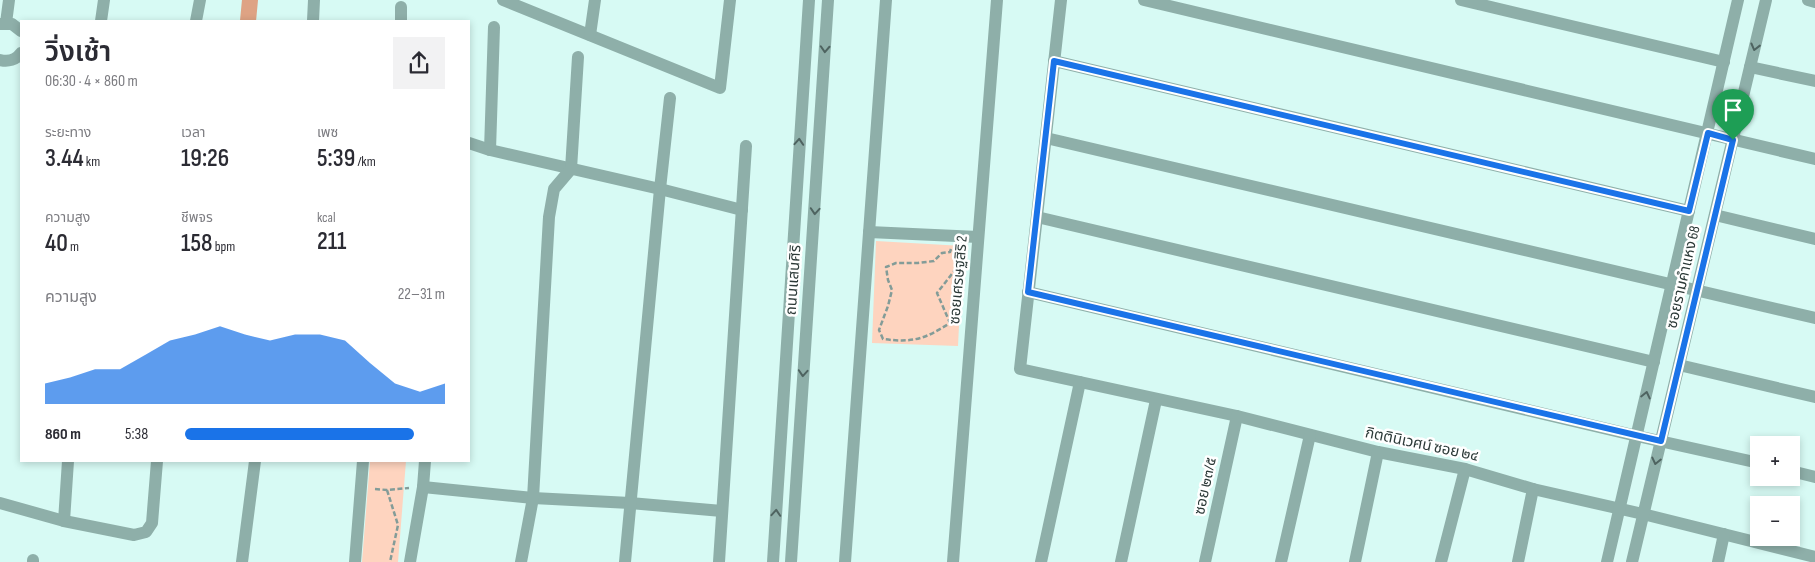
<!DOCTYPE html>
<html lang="th">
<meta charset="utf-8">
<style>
:root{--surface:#fff;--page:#f2f2f3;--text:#2b2b33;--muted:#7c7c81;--accent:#1a73e8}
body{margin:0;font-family:"Sofia Sans Condensed","Noto Sans Thai",sans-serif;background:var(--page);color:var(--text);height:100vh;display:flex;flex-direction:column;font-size:19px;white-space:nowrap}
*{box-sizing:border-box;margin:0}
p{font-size:16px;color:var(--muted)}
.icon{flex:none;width:28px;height:28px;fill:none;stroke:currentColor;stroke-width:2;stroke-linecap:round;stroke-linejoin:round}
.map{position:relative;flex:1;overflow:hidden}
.panel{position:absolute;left:20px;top:20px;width:450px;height:442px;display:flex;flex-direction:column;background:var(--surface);border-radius:0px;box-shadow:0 2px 8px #0003}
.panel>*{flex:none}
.fabs{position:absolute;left:1750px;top:436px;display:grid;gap:10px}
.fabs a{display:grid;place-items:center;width:50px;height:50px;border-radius:0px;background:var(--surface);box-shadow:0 2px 8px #0003;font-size:25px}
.pin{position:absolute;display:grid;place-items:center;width:42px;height:42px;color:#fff;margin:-51px -21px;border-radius:50% 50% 50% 0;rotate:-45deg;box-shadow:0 0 5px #0007}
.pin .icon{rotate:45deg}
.round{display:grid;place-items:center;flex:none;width:52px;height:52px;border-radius:0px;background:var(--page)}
.head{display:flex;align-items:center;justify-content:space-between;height:85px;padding:0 25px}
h1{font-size:28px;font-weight:600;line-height:38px}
.figures{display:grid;grid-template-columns:repeat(3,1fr);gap:8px;height:85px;padding:5px 25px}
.figures div{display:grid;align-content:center}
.figures b{font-size:25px;font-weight:600}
.figures small{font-size:14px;font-weight:400}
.figures p{font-size:14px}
.chart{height:140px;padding:10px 25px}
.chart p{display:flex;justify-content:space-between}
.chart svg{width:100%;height:90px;margin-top:5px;fill:var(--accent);opacity:.7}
ul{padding:0 25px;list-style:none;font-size:16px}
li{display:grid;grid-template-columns:80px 60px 1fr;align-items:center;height:38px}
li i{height:12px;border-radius:6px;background:var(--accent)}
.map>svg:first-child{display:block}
.green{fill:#fed4bf}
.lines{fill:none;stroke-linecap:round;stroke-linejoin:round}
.canal{stroke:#dea384;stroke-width:16}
.path{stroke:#839c98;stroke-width:2.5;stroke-dasharray:5 2.5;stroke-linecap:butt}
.street{stroke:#8eafa9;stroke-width:12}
.oneway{stroke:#4e6360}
.route-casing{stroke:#fff;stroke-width:10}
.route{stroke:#1a73e8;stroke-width:6}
.labels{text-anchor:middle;stroke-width:5;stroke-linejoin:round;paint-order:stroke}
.street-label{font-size:15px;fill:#2c3a38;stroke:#fff}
</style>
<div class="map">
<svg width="1815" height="562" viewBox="0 0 1815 562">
<rect width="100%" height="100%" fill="#d7faf4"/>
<g class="green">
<path d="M876,241L963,246L958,346L872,343Z"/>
<path d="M370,461H406L398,562H362Z"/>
</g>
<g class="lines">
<path class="canal" d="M248,21L250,0"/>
<g class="path">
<path d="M951,249L950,252L942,253L934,261L918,263H896L886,267L888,280L892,290L888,306L879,330L883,339C913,343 925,339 950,323L937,293L959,265L964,264"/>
<path d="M375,489L387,490L409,488"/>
<path d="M387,490L398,525L390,562"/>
</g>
<g class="street">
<path d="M503,0L720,88L730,0"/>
<path d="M1061,0L1020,369L1237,416L1378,452L1465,469L1533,489L1643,514L1815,557"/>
<path d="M1144,0L1815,159"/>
<path d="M1461,0L1724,62"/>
<path d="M1808,0L1815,2"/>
<path d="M101,21L104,0"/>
<path d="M196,21L200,0"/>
<path d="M313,21L314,0"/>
<path d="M401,21V7"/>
<path d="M6,23L9,0"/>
<path d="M0,24H12L21,31"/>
<path d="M590,35L595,0"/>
<path d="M0,60C8,62 16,60 21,53"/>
<path d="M1054,61L1689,211"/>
<path d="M1750,67L1815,81"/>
<path d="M1046,138L1815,318"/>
<path d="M469,143L490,150L660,189L742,210"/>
<path d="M490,150L494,27"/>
<path d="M1715,215L1815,239"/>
<path d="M1037,217L1654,362"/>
<path d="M869,232L978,237"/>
<path d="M1028,292L1637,436L1759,463"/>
<path d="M1679,365L1815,397"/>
<path d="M1791,471L1815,477"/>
<path d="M423,487L533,498L630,503L722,511"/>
<path d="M0,503L64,521L134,535L146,532L152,523L157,461"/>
<path d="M64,521L68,461"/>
<path d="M33,562V560"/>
<path d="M242,562L255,461"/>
<path d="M355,562L363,461"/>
<path d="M410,562L423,487L425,461"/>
<path d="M521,562L533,498L549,217L554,189L571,169L578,57"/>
<path d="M625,562L660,189L670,98"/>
<path d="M719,562L746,146"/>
<path d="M773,562L809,0"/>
<path d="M791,562L828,0"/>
<path d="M845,562L886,0"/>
<path d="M953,562L997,0"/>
<path d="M1041,562L1080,382"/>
<path d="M1121,562L1156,400"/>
<path d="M1205,562L1237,416"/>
<path d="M1281,562L1310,435"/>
<path d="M1355,562L1378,452"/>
<path d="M1441,562L1465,469"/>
<path d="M1518,562L1533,489"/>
<path d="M1607,562L1738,0"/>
<path d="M1632,562L1766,0"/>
<path d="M1718,562L1724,534"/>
</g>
</g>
<defs><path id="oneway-chevron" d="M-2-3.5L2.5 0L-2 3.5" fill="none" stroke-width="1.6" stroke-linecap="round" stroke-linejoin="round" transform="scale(1.25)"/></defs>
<g class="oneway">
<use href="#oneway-chevron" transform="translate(1755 47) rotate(104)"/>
<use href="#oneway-chevron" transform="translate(825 49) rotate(93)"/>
<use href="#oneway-chevron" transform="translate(799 142) rotate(-86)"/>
<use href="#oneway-chevron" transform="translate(815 211) rotate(94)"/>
<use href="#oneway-chevron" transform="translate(803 373) rotate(94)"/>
<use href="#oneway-chevron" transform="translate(1646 395) rotate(-77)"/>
<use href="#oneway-chevron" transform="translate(1656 461) rotate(103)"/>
<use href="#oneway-chevron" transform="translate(776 513) rotate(-86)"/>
</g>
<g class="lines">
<g class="route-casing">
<path id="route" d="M1054,61L1689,211L1708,133L1733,140L1661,441L1028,292Z"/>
</g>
<use href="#route" class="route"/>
</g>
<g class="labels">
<g class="street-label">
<text transform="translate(1683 277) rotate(-77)" y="5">ซอยรามคำแหง 68</text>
<text transform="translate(793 280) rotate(-86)" y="5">ถนนแสนศิริ</text>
<text transform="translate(958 280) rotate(-85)" y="5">ซอยเศรษฐสิริ 2</text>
<text transform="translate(1422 444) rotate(12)" y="5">กิตตินิเวศน์ ซอย ๒๔</text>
<text transform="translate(1205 486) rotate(-78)" y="5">ซอย ๒๓/๕</text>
</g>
</g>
</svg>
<div class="fabs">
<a>+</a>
<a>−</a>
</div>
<div class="pin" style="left:1733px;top:140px;background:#1e9e55"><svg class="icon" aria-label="arrive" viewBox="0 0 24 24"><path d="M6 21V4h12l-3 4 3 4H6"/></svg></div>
<section class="panel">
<div class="head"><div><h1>วิ่งเช้า</h1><p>06:30 · 4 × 860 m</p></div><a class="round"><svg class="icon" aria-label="share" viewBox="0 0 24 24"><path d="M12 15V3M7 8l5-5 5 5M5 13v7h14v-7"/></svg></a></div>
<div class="figures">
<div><p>ระยะทาง</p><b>3.44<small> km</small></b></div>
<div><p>เวลา</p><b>19:26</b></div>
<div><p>เพซ</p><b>5:39<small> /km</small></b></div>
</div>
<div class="figures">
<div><p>ความสูง</p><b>40<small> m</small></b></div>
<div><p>ชีพจร</p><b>158<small> bpm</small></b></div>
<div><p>kcal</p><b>211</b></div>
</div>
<div class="chart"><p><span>ความสูง</span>22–31 m</p>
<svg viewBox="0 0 160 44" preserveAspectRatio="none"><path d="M0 44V34L10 31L20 27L30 27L40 20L50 13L60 10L70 6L80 10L90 13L100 10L110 10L120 13L130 24L140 34L150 38L160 34V44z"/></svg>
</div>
<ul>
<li><b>860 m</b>5:38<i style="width:88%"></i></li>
</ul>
</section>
</div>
